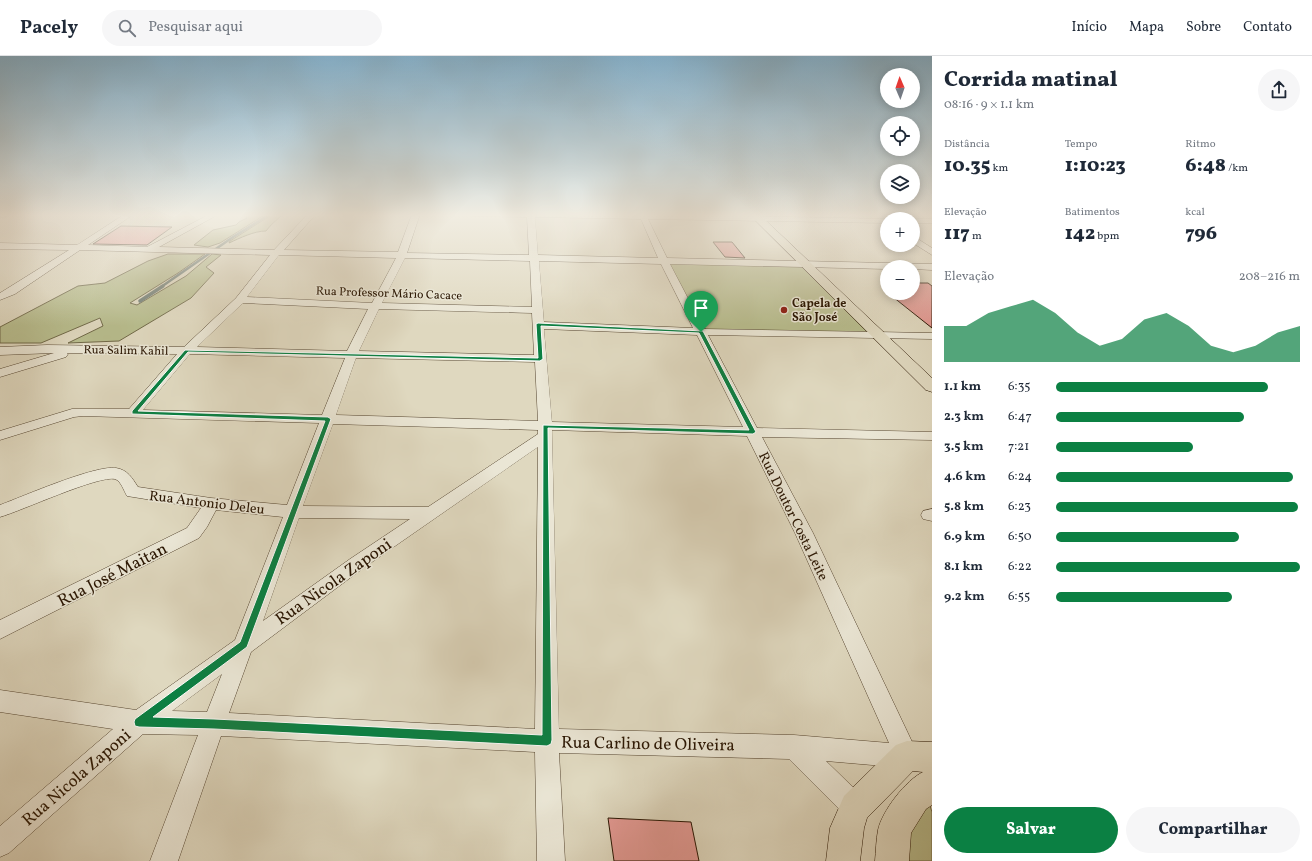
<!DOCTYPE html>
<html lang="pt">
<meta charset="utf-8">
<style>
:root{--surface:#fff;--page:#f6f6f7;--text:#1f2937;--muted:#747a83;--line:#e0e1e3;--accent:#0b8043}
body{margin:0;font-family:Vollkorn,serif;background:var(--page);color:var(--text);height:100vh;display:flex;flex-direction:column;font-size:15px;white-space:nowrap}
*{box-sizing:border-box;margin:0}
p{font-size:13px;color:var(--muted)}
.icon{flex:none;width:22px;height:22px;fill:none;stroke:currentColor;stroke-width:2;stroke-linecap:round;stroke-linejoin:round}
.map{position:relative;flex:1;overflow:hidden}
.details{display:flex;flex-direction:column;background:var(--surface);width:380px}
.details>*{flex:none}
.needle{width:26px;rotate:358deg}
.tools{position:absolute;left:880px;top:12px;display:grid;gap:8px}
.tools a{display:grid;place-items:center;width:40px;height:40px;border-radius:50%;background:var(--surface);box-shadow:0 2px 10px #0003;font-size:20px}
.pin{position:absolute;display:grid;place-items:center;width:34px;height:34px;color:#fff;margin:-41px -17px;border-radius:50% 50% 50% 0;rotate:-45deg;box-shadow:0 0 4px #0007}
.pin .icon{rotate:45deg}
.round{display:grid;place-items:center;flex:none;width:42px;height:42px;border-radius:21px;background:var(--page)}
.head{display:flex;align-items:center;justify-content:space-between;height:68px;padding:0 12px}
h1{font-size:22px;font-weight:800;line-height:30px}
.metrics{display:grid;grid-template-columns:repeat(3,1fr);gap:6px;height:68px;padding:4px 12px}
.metrics div{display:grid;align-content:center}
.metrics b{font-size:20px;font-weight:800}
.metrics small{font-size:11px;font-weight:400}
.metrics p{font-size:11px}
.chart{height:112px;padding:8px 12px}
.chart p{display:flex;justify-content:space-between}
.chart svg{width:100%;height:72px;margin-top:4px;fill:var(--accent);opacity:.7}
.button{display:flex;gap:8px;margin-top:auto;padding:8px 12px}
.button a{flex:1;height:46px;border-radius:24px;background:var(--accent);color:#fff;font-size:16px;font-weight:800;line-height:46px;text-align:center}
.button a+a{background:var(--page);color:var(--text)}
ul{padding:0 12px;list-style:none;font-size:13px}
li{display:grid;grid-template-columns:64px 48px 1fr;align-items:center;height:30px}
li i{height:10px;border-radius:5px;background:var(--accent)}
header{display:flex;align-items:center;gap:24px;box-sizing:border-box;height:56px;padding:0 20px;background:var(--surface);border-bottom:1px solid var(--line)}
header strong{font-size:19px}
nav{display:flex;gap:22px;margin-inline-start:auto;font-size:14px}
.search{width:280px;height:36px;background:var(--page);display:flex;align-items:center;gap:10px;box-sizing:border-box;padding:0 14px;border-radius:22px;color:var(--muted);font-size:15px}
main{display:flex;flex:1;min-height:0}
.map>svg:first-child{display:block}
.green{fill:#b8bd8e;stroke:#706948}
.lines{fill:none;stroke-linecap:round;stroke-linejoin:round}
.stream-far1{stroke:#69776f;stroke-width:2.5}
.stream{stroke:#69776f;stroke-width:3.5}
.building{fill:#e39993;stroke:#291502}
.minor-casing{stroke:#564631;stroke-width:1}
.major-casing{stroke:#291502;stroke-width:1}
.minor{fill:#eae6d5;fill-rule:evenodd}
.major{fill:#dfd8bf;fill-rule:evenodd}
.route{fill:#0b8043;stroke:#fff;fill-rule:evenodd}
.poi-dot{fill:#8f2418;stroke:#eae6d5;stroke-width:1.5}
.labels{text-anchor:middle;stroke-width:3;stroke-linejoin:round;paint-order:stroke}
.far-street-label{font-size:12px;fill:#291502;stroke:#eae6d5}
.far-poi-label{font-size:12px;font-weight:bold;fill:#291502;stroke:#eae6d5;text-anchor:start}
.street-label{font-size:14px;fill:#291502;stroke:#eae6d5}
.near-street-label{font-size:17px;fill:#291502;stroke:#eae6d5}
</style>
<header>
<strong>Pacely</strong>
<div class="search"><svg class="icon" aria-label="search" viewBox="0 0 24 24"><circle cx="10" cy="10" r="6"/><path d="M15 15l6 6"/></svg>Pesquisar aqui</div>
<nav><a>Início</a><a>Mapa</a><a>Sobre</a><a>Contato</a></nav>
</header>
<main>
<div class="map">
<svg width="932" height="805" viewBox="0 0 932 805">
<rect width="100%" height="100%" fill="#dfd8bf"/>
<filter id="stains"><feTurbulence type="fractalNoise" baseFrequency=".005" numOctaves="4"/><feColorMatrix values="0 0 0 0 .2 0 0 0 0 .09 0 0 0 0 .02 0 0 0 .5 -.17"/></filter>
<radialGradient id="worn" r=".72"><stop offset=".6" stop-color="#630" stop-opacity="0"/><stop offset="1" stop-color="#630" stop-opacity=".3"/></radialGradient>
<g class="green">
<path d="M245,158H266L220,187L208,191L194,189L213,174L236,169L239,166L247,162Z"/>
<path d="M273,158H283C277,164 271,168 266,175C254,175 240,182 229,187L230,185Z"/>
<path d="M168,198H205L178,217L130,247L137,249L186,220L212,198L221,199L206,211L214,217L191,242L119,285L68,287L103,270L100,262L41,287H0V271L78,230L105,227L148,205Z"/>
<path d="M666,206L803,209L871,277L706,274Z"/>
<path d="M928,744L932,756V805H903L905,780Z"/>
</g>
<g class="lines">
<path class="stream-far1" d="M161,231L233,181L270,158"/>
<path class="stream" d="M140,245L163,230"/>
</g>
<g class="building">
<path d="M121,170L172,171L147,189L93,188Z"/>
<path d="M713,186H732L745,202L725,201Z"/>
<path d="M913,227H928L932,230V272L888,237H913Z"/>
<path d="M608,762L691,766L699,805H614Z"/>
</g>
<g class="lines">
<g class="minor-casing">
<g id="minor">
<path d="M0,158H11L0,162Z"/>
<path d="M125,158H134L88,189L147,191L210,158H219L159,191L274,194L308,158H316L284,194L398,196L412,158H420L407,197L529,199L527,161L472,160L468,158H646L888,163H887V167L648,163L667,202L932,208V214L913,213V211H887V213L670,208L704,273L932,277V283L708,279L757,372L932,376V384L762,381L813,477L915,692L919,700L915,708L907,712L826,705L864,742L868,751L864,760L855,764L846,760L789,703L559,697L565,805H537L535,696L221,680L178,805H150L198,679L143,678L9,797L0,801V770L113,673L0,656V634L136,654L235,584L283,461L216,454L207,471L199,482L0,583V564L187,472L201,452L127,440C124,435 121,425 115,423C99,419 21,455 0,461V449C24,440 95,409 116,412C128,414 132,422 138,431L211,442L287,449L319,367L83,360L74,361L0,384V375L72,353H129L177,298L67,297L68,298L66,301L0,321V313L54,297L0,299V291L47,289L184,291L236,242L270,199L80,194L15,238L0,244V237L69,194L0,193V187L77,189ZM535,161L641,163L658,202L538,199ZM279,199L396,202L372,247L247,241ZM405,202L530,205L532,251L382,247ZM539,205L661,208L693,272L544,266ZM243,247L368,253L347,295L197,291ZM379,253L532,257L534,299L359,295ZM544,273L697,279L743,371L552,366ZM190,298L345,302L322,359L143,354ZM356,302L535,306L538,365L336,359ZM333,368L538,374V378L428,451L303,450ZM552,374L747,380L795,477L889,687L794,679L559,673ZM538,391L535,673L229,657L251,596L362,513ZM299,462L410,463L350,503L263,565ZM222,618L207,656L172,655Z"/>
<path d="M912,163H932V167H913V163Z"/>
<path d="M913,180L932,192V199L913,187Z"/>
<path d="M932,453V465L923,463L921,459L923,455Z"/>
</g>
</g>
<g class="major-casing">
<g id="major">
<path d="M749,158H759L932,322V336L926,334Z"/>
<path d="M907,685L932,686V749L926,753L911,777L909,805H875C876,795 876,784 878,774C882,755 906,724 923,716L913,715L867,762L864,772L860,805H826L830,772L844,740L896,689Z"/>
</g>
</g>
<use href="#minor" class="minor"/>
<use href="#major" class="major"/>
</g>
<linearGradient id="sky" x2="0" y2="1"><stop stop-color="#86b6d4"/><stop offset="0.59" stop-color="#f1ede2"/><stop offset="1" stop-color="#f1ede2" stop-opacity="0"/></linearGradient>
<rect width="932" height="270" fill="url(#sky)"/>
<path class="route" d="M538,267L703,275L756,376L753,378L548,372L552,684L551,688L547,690L214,673L139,671L135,670L134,666L135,663L240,586L325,365L132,358V355L185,294L538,302L536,268ZM541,270L699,277L749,374L543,369L542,679L214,663L153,661L247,591L331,363L328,361L138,355L188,296L540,305L543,303Z"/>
<circle class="poi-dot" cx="784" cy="254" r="4"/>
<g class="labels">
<g class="far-street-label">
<text transform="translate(389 237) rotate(2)" y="4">Rua Professor Mário Cacace</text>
<text transform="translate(126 294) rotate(1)" y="4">Rua Salim Kahil</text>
</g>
<g class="far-poi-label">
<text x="792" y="251">Capela de<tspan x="792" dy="14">São José</tspan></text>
</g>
<g class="street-label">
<text transform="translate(207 446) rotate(7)" y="5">Rua Antonio Deleu</text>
<text transform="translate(794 460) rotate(64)" y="5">Rua Doutor Costa Leite</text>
</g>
<g class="near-street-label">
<text transform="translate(112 518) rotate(-27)" y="6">Rua José Maitan</text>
<text transform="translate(333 525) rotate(-35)" y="6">Rua Nicola Zaponi</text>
<text transform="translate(648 687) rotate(1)" y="6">Rua Carlino de Oliveira</text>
<text transform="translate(76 721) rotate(-41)" y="6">Rua Nicola Zaponi</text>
</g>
</g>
<rect width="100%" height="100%" filter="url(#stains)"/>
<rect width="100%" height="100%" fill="url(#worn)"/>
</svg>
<div class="tools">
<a><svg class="needle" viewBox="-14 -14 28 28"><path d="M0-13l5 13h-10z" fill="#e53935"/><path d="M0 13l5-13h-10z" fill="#747a83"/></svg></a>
<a><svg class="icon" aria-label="locate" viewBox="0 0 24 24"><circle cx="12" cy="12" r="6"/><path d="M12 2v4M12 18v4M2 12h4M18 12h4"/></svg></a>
<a><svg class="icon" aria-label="layers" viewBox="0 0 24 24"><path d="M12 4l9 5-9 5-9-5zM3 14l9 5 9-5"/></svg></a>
<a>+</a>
<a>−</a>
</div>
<div class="pin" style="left:701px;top:276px;background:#1e9e55"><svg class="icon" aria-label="arrive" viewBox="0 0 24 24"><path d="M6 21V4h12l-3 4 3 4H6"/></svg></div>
</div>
<section class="details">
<div class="head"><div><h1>Corrida matinal</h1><p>08:16 · 9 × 1.1 km</p></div><a class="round"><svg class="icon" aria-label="share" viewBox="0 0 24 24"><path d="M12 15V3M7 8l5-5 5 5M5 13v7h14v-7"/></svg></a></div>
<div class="metrics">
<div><p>Distância</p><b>10.35<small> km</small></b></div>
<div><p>Tempo</p><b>1:10:23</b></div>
<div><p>Ritmo</p><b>6:48<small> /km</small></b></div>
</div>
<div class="metrics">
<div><p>Elevação</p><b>117<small> m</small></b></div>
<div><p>Batimentos</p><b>142<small> bpm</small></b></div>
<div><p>kcal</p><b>796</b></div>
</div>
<div class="chart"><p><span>Elevação</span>208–216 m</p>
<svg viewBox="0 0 160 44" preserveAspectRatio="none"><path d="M0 44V22L10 22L20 14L30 10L40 6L50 14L60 26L70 34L80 30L90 18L100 14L110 22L120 34L130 38L140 34L150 26L160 22V44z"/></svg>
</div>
<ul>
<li><b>1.1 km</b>6:35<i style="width:87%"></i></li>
<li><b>2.3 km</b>6:47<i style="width:77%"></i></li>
<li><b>3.5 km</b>7:21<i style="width:56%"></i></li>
<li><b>4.6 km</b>6:24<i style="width:97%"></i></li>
<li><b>5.8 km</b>6:23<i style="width:99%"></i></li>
<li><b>6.9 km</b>6:50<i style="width:75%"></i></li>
<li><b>8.1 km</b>6:22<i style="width:100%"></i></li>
<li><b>9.2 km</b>6:55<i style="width:72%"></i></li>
</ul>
<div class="button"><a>Salvar</a><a>Compartilhar</a></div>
</section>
</main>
